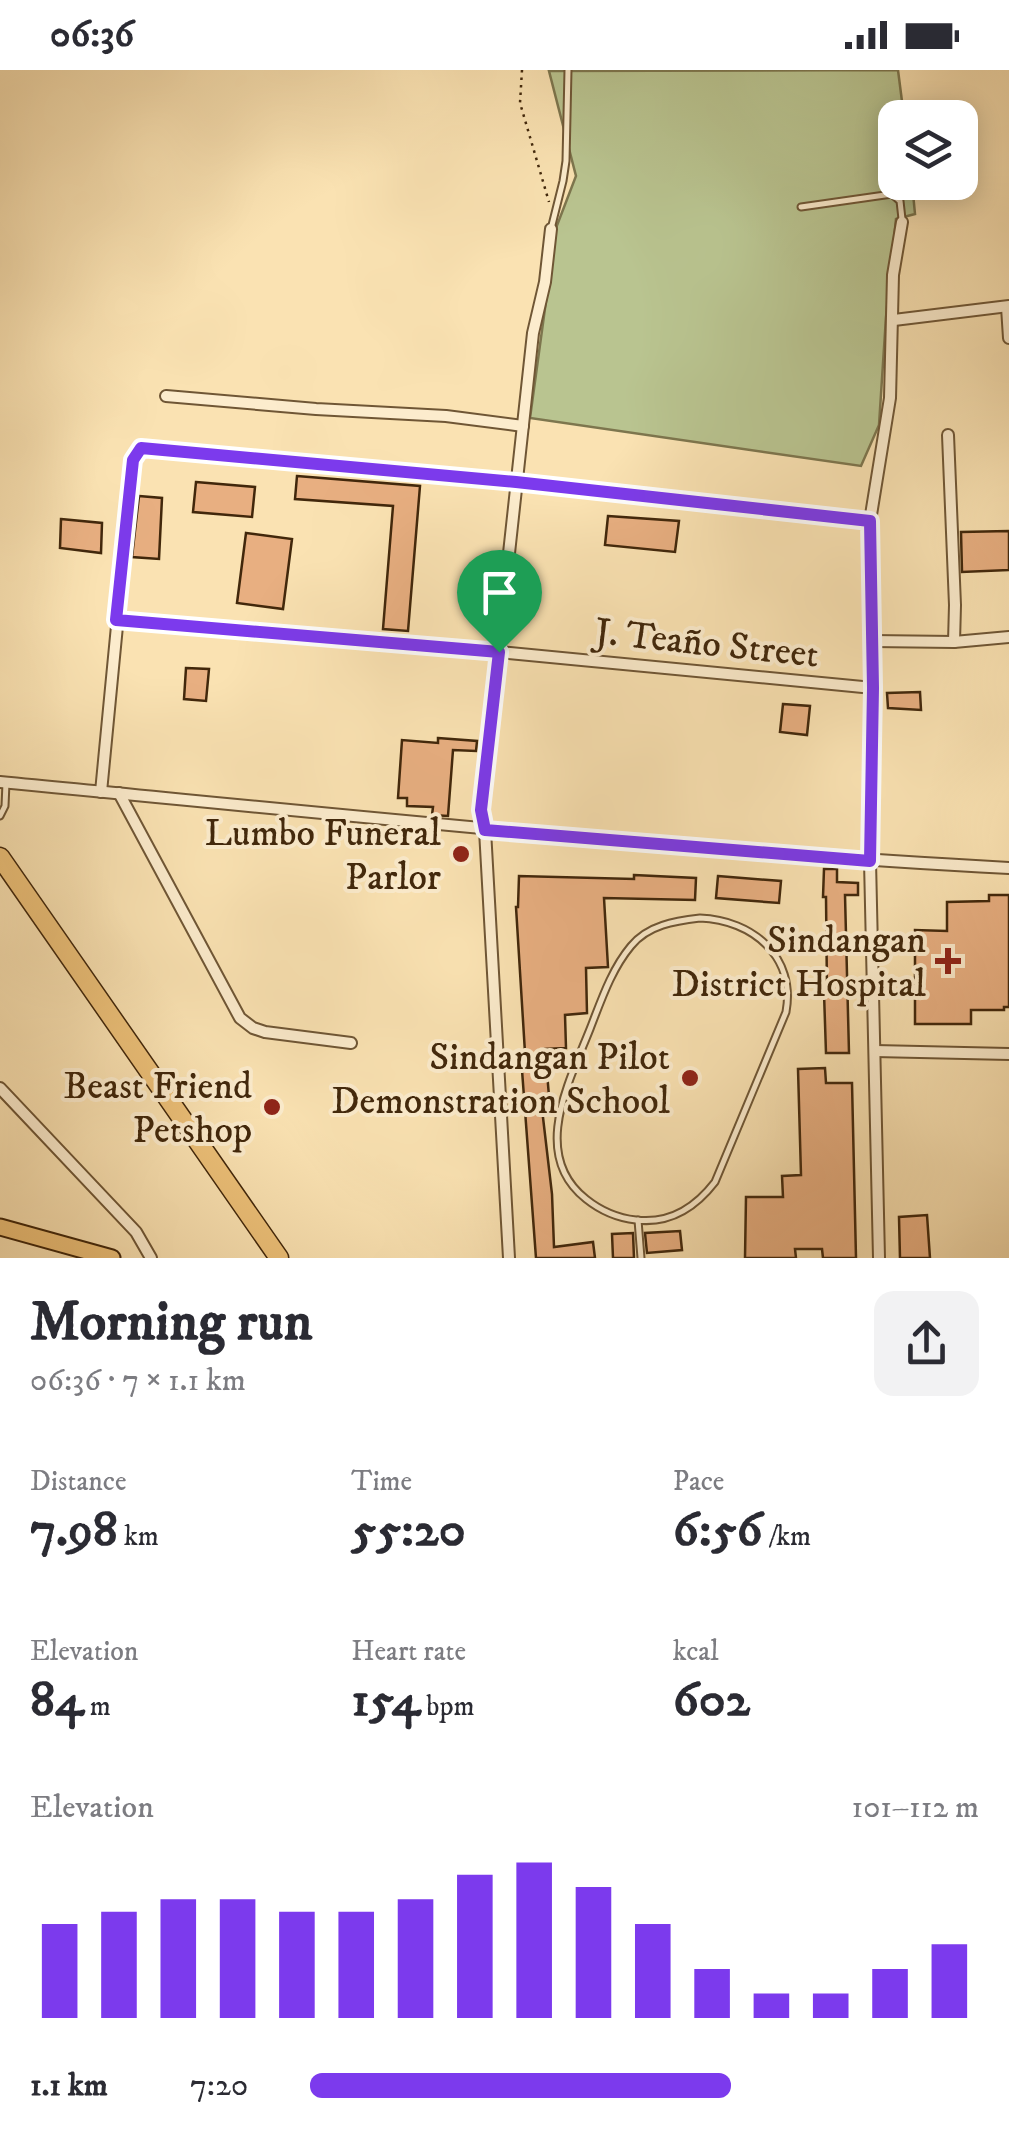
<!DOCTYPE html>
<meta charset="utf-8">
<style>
:root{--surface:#fff;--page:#f2f2f3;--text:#2b2b33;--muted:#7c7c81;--accent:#7c3aed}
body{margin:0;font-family:"IM FELL DW Pica",serif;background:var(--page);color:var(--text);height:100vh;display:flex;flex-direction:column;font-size:38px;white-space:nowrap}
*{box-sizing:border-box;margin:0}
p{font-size:32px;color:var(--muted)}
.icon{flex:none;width:55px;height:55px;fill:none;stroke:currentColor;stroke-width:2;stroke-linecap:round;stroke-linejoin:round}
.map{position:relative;height:1188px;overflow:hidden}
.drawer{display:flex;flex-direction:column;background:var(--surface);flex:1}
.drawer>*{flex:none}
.tools{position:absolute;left:878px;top:30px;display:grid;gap:20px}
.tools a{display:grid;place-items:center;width:100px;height:100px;border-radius:20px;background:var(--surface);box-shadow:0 5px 25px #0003;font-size:50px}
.pin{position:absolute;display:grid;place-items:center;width:85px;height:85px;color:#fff;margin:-102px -42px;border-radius:50% 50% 50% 0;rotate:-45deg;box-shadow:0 0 10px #0007}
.pin .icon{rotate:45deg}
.round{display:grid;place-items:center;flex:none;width:105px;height:105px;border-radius:20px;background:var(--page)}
.headline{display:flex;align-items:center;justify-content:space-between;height:170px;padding:0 30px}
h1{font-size:55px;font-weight:800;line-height:75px}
.stats{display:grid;grid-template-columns:repeat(3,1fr);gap:15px;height:170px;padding:10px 30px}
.stats div{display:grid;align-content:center}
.stats b{font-size:50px;font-weight:800}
.stats small{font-size:28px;font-weight:400}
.stats p{font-size:28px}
.chart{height:280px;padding:20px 30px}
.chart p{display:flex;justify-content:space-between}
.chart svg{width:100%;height:180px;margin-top:10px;stroke:var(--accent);stroke-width:6}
ul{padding:0 30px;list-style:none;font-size:32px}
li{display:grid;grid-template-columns:160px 120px 1fr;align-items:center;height:75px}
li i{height:25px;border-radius:12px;background:var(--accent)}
.status{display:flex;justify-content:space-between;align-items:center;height:70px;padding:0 50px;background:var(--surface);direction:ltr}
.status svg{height:28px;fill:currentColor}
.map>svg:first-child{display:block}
.green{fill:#b9c490;stroke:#7d764e;stroke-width:2.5}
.building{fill:#e8af81;stroke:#41270b;stroke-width:2.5}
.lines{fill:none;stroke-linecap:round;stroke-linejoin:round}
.service-casing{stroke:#6f5635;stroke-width:9}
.minor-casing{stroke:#6f5635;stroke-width:14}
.primary-casing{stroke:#41270b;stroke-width:19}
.trunk-casing{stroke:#41270b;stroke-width:21}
.path{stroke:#41270b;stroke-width:2.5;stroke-dasharray:2.5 5;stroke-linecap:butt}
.service{stroke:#fceccd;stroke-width:5}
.minor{stroke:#fceccd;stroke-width:10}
.primary{stroke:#edc179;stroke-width:15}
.trunk{stroke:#edc179;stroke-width:18}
.route-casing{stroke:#fff;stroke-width:20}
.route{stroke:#7c3aed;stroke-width:12}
.poi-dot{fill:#8f2418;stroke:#fceccd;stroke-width:4}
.labels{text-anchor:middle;stroke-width:8;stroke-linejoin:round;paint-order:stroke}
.street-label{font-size:38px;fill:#41270b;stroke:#fceccd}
.poi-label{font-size:38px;fill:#41270b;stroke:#fceccd;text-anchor:end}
</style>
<div class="status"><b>06:36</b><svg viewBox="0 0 49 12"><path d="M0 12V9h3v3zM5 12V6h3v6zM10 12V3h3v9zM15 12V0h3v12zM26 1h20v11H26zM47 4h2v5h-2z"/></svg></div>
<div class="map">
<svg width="1009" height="1188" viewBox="0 0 1009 1188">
<rect width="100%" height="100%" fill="#fae2b2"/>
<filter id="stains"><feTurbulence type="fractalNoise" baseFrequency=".002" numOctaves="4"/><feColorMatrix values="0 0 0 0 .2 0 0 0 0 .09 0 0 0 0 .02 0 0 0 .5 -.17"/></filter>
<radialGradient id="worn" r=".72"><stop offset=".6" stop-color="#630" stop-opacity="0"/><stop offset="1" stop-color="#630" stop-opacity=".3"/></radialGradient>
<path class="green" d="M898,0L904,47L895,48V112L912,113L915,144L896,149L886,247L879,355L861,396L530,348L556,158L576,106L549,1Z"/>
<g class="building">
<path d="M297,406L420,416L408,561L383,559L393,436L295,429Z"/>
<path d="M196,412L255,417L252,447L193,442Z"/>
<path d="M139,426L162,428L159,489L132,487Z"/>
<path d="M608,446L679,451L675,482L605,475Z"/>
<path d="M61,449L102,453L101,483L60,478Z"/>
<path d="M1009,461V500L962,502L961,462Z"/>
<path d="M246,463L292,469L283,539L237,533Z"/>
<path d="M186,598L209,599L206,631L184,629Z"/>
<path d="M920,622L921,640L888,638L887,623Z"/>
<path d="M783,634L810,636L807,665L780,662Z"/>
<path d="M438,668L477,671L476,681L453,680L448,746L432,745L433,737L407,736V728H398L402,670L438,673Z"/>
<path d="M824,799H837V812L858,813V825H845L849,983H826L824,923H827L826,827H823Z"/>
<path d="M634,805L696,808L695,830L604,828L608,897L586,898L587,943L565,945L566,978L545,979L550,1038L542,1039L552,1124L554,1177L593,1172L595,1188H536L522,1000L526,999L516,837H518L519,806L634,809Z"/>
<path d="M718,806L781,811L779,833L716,828Z"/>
<path d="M989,825H1009V937H1004V940H971V954H915V860L947,861V832L989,831Z"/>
<path d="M825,998L826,1013H852L856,1188H823L822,1179H795L796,1188H745L746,1127H783L782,1106L801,1105L798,999Z"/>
<path d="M927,1145L930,1188H900L899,1147Z"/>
<path d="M680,1161L682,1180L647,1183L645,1163Z"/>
<path d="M633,1163L634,1188H613L612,1164Z"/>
</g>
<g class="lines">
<g class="service-casing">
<g id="service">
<path d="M801,137L892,124L900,131L902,149"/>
<path d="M551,159L563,111L566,91L568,0"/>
<path d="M0,746L5,736L6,713"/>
<path d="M700,848C753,850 796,887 786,942L715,1112C695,1138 669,1154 636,1150C617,1148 601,1141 586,1129C530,1085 569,1012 590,959C601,931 611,900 631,876C648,855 675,851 700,848Z"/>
<path d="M638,1150L641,1188"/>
</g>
</g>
<g class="minor-casing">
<g id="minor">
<path d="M1007,237L1009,268"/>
<path d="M894,250L1009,236"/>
<path d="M166,326L316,339L446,346L523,356"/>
<path d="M948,365L955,535L954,572"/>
<path d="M116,550L499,582L873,618"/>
<path d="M872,571L954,572L1009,567"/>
<path d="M0,712C336,744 672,780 1009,798"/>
<path d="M101,722L133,390L141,379L516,412L870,451"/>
<path d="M119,723L240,948L253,958L265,962L351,973"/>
<path d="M875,981L1009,984"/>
<path d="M0,1018L136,1162L151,1188"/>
<path d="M509,1188L485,760L481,740L533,263L545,212L551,159"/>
<path d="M879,1188L870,791L873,618L870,451L890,328L893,205L902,152"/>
</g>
</g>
<g class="primary-casing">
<path id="primary" d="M0,1157L112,1188"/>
</g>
<g class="trunk-casing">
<path id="trunk" d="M0,787L279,1188"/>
</g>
<path class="path" d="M522,0L520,33L549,132"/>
<use href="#service" class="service"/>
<use href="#minor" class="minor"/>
<use href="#primary" class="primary"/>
<use href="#trunk" class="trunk"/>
</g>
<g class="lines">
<g class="route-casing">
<path id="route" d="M141,378L516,412L870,451L873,618L870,791L485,760L481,740L499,582L116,550L133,390Z"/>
</g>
<use href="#route" class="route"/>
</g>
<g class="poi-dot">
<circle cx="461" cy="784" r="10"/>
<path d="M943 876h10v10h10v10h-10v10h-10v-10h-10v-10h10z"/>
<circle cx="690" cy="1008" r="10"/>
<circle cx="272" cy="1037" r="10"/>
</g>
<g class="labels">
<g class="street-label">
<text transform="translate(707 572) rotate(6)" y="13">J. Teaño Street</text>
</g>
<g class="poi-label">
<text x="441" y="775">Lumbo Funeral<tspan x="441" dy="44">Parlor</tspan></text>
<text x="926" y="882">Sindangan<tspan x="926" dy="44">District Hospital</tspan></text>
<text x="670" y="999">Sindangan Pilot<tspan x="670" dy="44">Demonstration School</tspan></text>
<text x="252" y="1028">Beast Friend<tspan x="252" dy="44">Petshop</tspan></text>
</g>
</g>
<rect width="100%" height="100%" filter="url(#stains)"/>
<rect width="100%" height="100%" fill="url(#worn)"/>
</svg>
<div class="tools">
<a><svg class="icon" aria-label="layers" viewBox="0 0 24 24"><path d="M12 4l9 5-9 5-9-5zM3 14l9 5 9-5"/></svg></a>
</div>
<div class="pin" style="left:499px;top:582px;background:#1e9e55"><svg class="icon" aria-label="arrive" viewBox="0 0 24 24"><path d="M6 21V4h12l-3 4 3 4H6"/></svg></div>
</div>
<section class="drawer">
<div class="headline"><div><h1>Morning run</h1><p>06:36 · 7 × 1.1 km</p></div><a class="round"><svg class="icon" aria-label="share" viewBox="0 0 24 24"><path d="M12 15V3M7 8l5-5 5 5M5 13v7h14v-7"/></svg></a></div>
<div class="stats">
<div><p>Distance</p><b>7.98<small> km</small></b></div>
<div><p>Time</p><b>55:20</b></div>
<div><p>Pace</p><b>6:56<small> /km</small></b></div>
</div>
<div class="stats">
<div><p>Elevation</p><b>84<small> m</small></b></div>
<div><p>Heart rate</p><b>154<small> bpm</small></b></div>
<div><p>kcal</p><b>602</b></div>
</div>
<div class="chart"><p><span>Elevation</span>101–112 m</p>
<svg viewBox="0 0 160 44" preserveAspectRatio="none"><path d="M5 44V21M15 44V18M25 44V15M35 44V15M45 44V18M55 44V18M65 44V15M75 44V9M85 44V6M95 44V12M105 44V21M115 44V32M125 44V38M135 44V38M145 44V32M155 44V26"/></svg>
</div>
<ul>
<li><b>1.1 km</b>7:20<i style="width:63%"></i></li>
</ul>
</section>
